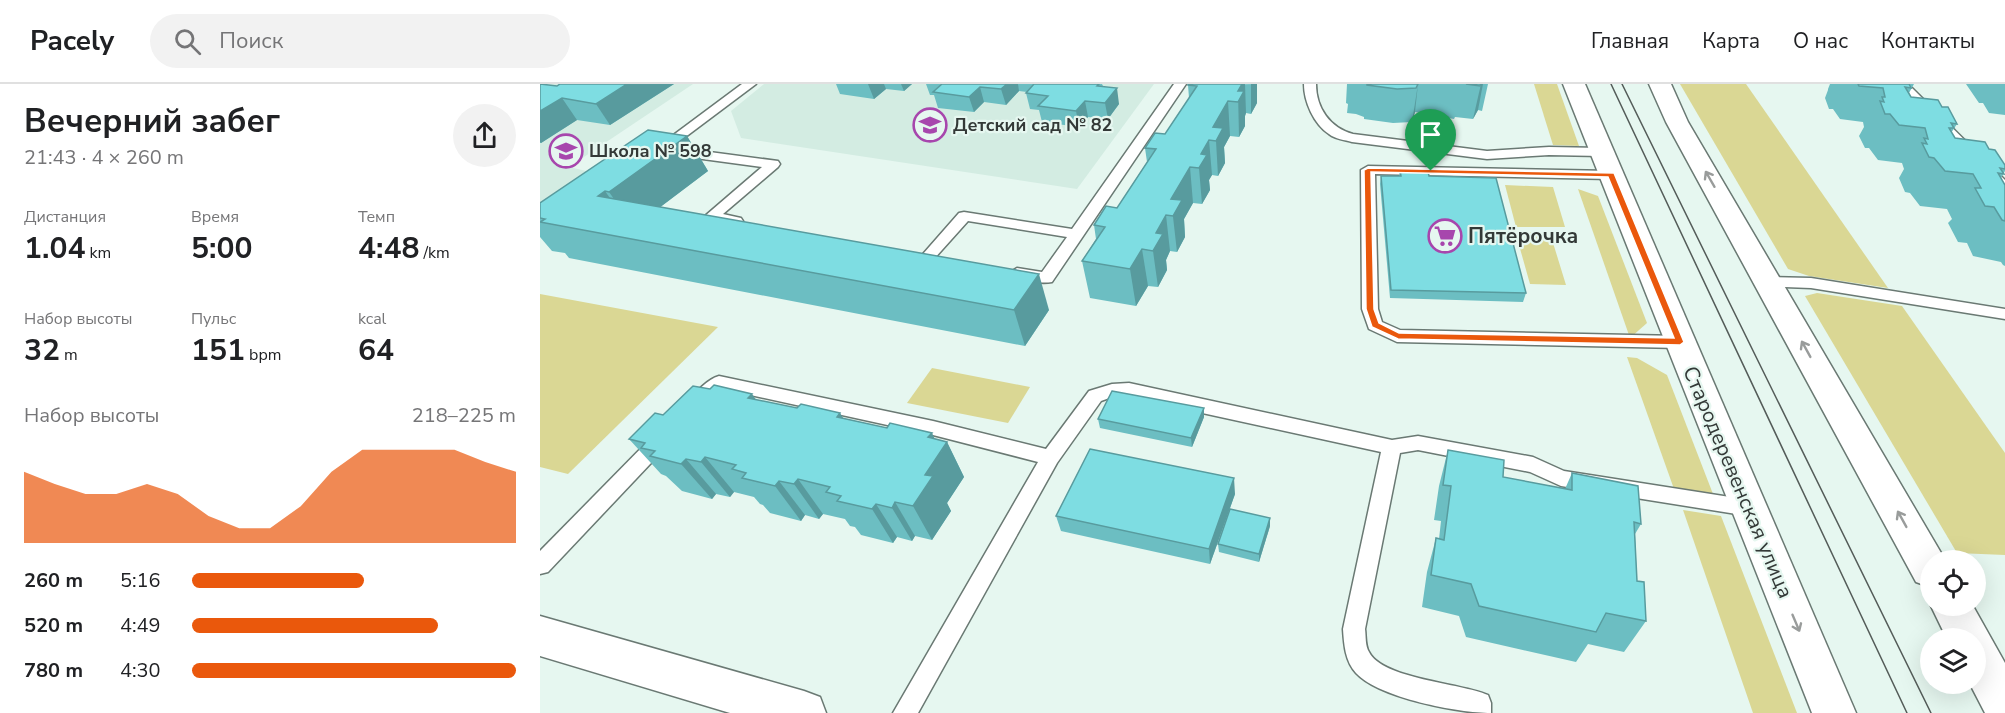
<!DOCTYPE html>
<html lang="ru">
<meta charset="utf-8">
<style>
:root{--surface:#fff;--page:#f2f2f2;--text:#202124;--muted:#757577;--line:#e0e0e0;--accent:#ea580c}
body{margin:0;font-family:"Nunito Sans",sans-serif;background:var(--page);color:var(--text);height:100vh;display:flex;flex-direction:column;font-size:22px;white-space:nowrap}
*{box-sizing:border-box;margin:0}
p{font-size:20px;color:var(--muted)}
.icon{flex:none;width:33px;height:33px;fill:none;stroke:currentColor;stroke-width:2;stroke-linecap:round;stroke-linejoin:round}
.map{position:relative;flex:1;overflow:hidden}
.side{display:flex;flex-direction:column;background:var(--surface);width:540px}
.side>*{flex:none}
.tools{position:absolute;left:1380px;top:466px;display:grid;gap:12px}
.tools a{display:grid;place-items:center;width:66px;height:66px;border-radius:50%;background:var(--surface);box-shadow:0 6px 24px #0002;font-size:30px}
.pin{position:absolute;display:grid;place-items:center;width:51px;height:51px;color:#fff;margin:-62px -26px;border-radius:50% 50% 50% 0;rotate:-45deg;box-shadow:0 0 6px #0007}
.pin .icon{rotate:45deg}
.round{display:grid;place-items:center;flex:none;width:63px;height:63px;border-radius:32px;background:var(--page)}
.head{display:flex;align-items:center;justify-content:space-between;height:102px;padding:0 24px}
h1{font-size:33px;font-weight:700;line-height:45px}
.figures{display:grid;grid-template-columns:repeat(3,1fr);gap:9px;height:102px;padding:6px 24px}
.figures div{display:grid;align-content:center}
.figures b{font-size:30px;font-weight:700}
.figures small{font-size:16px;font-weight:400}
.figures p{font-size:16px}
.chart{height:168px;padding:12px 24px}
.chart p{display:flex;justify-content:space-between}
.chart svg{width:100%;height:108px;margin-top:6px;fill:var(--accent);opacity:.7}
ul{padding:0 24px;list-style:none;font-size:20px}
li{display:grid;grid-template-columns:96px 72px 1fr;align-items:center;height:45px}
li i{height:15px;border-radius:8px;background:var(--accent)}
header{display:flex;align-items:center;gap:36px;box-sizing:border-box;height:84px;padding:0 30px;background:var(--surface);border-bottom:2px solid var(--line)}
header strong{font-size:28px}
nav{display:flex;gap:33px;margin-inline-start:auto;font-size:21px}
.search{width:420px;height:54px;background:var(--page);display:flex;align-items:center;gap:15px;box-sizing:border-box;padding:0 21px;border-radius:33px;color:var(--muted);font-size:22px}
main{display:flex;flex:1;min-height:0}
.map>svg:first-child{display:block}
.built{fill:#d3ece2}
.green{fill:#dad794}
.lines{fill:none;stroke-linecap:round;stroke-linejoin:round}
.lane-casing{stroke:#6a7973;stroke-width:3}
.street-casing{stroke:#6a7973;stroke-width:3}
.secondary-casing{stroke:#6a7973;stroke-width:3}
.lane{fill:#fff;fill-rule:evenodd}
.street{fill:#fff;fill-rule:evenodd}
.secondary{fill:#fff;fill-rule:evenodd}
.tram{stroke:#545c59;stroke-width:1.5}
.wall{fill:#6cbec2}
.shaded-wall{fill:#589b9e}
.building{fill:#7edde2;stroke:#589b9e;stroke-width:1.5}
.oneway{stroke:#999c9b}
.route{fill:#ea580c;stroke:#fff;stroke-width:1.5;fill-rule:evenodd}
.labels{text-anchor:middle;stroke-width:4.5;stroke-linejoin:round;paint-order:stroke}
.far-poi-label{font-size:18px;font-weight:bold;fill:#333937;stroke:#e6f7f0;text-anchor:start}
.poi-label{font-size:21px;font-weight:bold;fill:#333937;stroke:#e6f7f0;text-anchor:start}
.street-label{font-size:21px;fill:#333937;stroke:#e6f7f0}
</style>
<header>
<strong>Pacely</strong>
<div class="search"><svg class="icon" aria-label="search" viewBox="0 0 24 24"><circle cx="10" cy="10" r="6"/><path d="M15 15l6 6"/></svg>Поиск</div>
<nav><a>Главная</a><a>Карта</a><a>О нас</a><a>Контакты</a></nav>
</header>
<main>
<section class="side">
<div class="head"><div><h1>Вечерний забег</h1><p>21:43 · 4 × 260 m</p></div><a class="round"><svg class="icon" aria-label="share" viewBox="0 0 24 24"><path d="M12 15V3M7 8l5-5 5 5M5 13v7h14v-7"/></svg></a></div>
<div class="figures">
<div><p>Дистанция</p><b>1.04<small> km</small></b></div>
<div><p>Время</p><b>5:00</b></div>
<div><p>Темп</p><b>4:48<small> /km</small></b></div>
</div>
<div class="figures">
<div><p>Набор высоты</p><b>32<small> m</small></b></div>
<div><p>Пульс</p><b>151<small> bpm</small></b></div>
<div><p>kcal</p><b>64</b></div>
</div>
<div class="chart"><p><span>Набор высоты</span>218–225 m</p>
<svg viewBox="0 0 160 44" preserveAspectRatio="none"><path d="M0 44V15L10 20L20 24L30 24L40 20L50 24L60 33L70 38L80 38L90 29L100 15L110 6L120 6L130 6L140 6L150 11L160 15V44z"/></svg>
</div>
<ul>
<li><b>260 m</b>5:16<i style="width:53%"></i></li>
<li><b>520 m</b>4:49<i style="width:76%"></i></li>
<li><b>780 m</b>4:30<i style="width:100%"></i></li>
</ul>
</section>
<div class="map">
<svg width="1465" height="629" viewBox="0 0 1465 629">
<rect width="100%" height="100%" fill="#e6f7f0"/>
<g class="built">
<path d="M0,0H153L29,83L55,89L0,125Z"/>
<path d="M224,0H614L537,105L201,54L191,27Z"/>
</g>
<g class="green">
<path d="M994,0H1017L1039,62L1013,61Z"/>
<path d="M1140,0H1206L1348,204L1269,192L1248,185Z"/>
<path d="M965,101L1013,103L1025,143H976Z"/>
<path d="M1038,105L1058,112L1107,239L1090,254Z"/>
<path d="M983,148L1010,149L1026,201L990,200L979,161H987Z"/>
<path d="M1277,209L1362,222L1465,369V471L1417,469L1265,212Z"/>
<path d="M0,210L178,243L28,390L0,383Z"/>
<path d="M1087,273L1097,274L1127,291L1173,410L1134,405Z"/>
<path d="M392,284L490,303L468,339L367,319Z"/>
<path d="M1143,426L1181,432L1257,629H1213Z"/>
</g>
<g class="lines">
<g class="lane-casing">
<g id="lane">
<path d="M202,0H216L132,63L238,77L240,80L238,83L183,130L201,134L203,137L196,141L167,135L165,132L222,83L133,71L126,67H118L116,64Z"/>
<path d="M634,0H646L512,198C501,200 476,197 469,189L477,184L502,188L527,153L428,137L393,176H383L380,173L383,170L419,129L424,128L532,145Z"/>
<path d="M764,0H776C776,24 790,44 813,50L947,67L1009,63L1061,64L1068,68L1061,72L1009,71L947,75L812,58C805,56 795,55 789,50C774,40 764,18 764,0Z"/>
<path d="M1351,0H1365L1372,4L1465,96V108L1460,107L1364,10Z"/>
<path d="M828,82L1071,87L1078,91L1071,95L835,90L838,225L842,238L860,246L1140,252L1146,254L1148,258L1146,262L1140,264L857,258L829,245L822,225L821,86Z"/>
<path d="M1228,193L1271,194L1465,225V235L1271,204L1222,202L1220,198L1222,194Z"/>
<path d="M179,292L393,337L506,365L549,307L572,300L589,299L852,356L878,352L993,373L1024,387L1209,416L1216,418L1219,424L1216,430L1209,432L1021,402L990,388L878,366L860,369L825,545C826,552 825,562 829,568C842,595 921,599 948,611L951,619V629C919,629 839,614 816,589C805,577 804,560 803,545L841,368L589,313H572L561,317L517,379L378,629H353L498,378L393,351L183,305C173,314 165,327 152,323L149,318C155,308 168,295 179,292Z"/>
<path d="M122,348L129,350L131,355L129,360L8,488L0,490V467L115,350Z"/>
</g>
</g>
<g class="street-casing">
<path id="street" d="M0,532L264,607L280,613L286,629H190L0,572Z"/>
</g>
<g class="secondary-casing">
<g id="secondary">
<path d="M1023,0H1045L1316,629H1272Z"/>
<path d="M1109,0H1131L1148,38L1404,474L1405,477H1390V503L1376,498L1126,38Z"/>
<path d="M1391,522H1433L1465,579V629H1445L1430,600H1436V555H1407Z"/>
</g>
</g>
<use href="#lane" class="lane"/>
<use href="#street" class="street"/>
<use href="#secondary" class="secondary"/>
<g class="tram">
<path d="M1071,0L1367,629"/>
<path d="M1082,0L1391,629"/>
</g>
</g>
<g class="wall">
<path d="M0,0L17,2L20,0H134L70,41L37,36L1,59H0Z"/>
<path d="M296,0H372L364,7L346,5L334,15L300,10Z"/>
<path d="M386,0H562L563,2L579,20L568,35L548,33L539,43L502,38L499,26L490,25L486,9L487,8L479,7L466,21L444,18L434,28L398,24L394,11H390Z"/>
<path d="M717,0V19L711,30L706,29L705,32V42L699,53L690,52L684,63L685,79L678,92L672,91L669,96L670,106L662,120L653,119L644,135L645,153L637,168L630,167L626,176L627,186L618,203L608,202L596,222L550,214L542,177L556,155L554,141L577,124L607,78L605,64L625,50L649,14L648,1Z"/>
<path d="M807,0H948L942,27L938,26L933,35L915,33L914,35L875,28L872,38L853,39L824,35V33L816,30L807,29L808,20L806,19Z"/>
<path d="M1290,0H1374L1369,9L1371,13L1402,23L1417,40L1411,49L1415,54L1449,65L1465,81V87L1461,94L1465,101V182L1463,181L1461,178L1433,172L1427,159L1418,158L1408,139L1412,135L1407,125L1380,122L1370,109L1365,108L1359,94L1364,85L1362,79L1338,76L1329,64H1325L1319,52L1324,43L1323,38L1300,35L1293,25H1289L1285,14L1288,6V5Z"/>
<path d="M1426,0H1465V31L1449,29L1443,19H1439Z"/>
<path d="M147,52L168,87L120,123L509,226L485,262L29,174L25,169L12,167L0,153V119Z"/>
<path d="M860,86L889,92L986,209L983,218L850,214L840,100L841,92H859Z"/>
<path d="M216,316L407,358L424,393L407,419L411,427L392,456L375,452L372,457L357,453L353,459L321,451L315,443L310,442L305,435L283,430L279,435L265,431L261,437L230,429L223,421L220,420L214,413L194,408L190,413L176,410L172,415L142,407L126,392L121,390L89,355L123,331Z"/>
<path d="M664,324V333L652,363L560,344L558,335Z"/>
<path d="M908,366L963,393L1025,405L1032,389L1101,440L1095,450L1097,497L1106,537L1084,568L1048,560L1036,578L926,553L919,532L882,523L887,488L896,454L899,455L901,437L894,436L899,402Z"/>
<path d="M695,410L670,480L521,447L516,432Z"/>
<path d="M730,442L719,478L679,468L678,460Z"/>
</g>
<g class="shaded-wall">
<path d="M87,0H134L70,41L56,20Z"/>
<path d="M328,0H344L346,5L334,15Z"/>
<path d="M361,0H372L364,7Z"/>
<path d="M467,0H478L479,7L466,21L461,5Z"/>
<path d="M702,0H705L706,29L705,32V42L699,53L698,7Z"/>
<path d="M711,0H717V19L711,30Z"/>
<path d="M878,0L875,28L872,38Z"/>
<path d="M941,0H943L938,26L933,35Z"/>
<path d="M440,3L444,18L434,28L429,13Z"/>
<path d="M577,4L579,20L568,35L565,19Z"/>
<path d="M22,14L37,36L1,59L0,58V27Z"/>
<path d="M545,17L548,33L539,43L536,27Z"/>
<path d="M688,17L690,52L684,63L685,79L678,92L676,57L673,43Z"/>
<path d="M147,52L168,87L94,143L69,108Z"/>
<path d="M669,56L672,91L669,96L670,106L662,120L659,84L661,70Z"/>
<path d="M650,83L653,119L644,135L645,153L637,168L631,115Z"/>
<path d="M65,107L90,143L58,112Z"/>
<path d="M626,131L630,167L626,176L627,186L618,203L613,167L616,149Z"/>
<path d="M602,165L608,202L596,222L590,185Z"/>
<path d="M499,190L509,226L485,262L474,226Z"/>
<path d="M212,310L237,345L208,314Z"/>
<path d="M664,324V333L652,363L651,354Z"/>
<path d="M300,329L322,364L297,333Z"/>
<path d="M392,349L401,368L407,358L424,393L407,419L411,427L392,456L373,422L385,391L388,353Z"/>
<path d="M165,373L194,408L190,413L161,378Z"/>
<path d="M146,375L176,410L172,415L141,380Z"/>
<path d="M694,394L695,410L670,480L669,465Z"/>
<path d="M258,395L283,430L279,435L254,400Z"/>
<path d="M239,397L265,431L261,437L235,402Z"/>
<path d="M355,418L375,452L372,457L352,424Z"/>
<path d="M336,420L357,453L353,459L332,425Z"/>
<path d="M730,434V442L719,478V470Z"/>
</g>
<g class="building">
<path d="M0,0L17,2L20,0H87L56,20L22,14L0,27Z"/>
<path d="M402,0H467L461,5L440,3L429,13L393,8Z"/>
<path d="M494,0H559L557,2L577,4L565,19L545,17L536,27L498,22L508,12L486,9Z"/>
<path d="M648,0H702L698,7H704L698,18L688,17L673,43L683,44L676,57L669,56L661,70L667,71L659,84L650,83L631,115L642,116L633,132L626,131L616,149L623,150L613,167L602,165L590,185L542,177L565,143L554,141L566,122L577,124L616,65L605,64L615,49L625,50L657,2L648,1Z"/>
<path d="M827,0H878L876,4L857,5L827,1Z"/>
<path d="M926,0H941L940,2Z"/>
<path d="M1318,0H1369L1371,4L1365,3L1371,13L1398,16L1402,23H1408L1417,40L1411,39L1414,44H1409L1415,54L1445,58L1449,65L1455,66L1465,81V85L1460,84L1464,90L1458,89L1465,101V137L1462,136L1454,123L1445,122L1435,104H1441L1433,90L1405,87L1394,74L1389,73L1382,59L1387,60L1384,54L1388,55L1385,44L1359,41L1350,30H1345L1340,17L1344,18L1342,13H1345L1343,4L1319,2Z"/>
<path d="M108,46L147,52L69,108L65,107L58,112L499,190L474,226L0,138L5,135L0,134V119Z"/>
<path d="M860,86L888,87L889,92L956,94L986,209L851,206L841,92H861Z"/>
<path d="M174,301L212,310L208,314L257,324L261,320L300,329L297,333L347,344L350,339L392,349L388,353L407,358L385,391L393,392L373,422L355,418L352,424L336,420L332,425L297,417L301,412L286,408L290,403L258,395L254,400L239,397L235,402L202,394L206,389L192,385L196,381L165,373L161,378L146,375L141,380L110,372L115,367L101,364L105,359L89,355L115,329L123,331L153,302L170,305Z"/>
<path d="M572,307L664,324L651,354L558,335Z"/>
<path d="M550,365L694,394L669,465L516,432Z"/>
<path d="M908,366L964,376L963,393L1032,406V389L1098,402L1101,440L1094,438L1097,497L1104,498L1106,537L1066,529L1056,548L939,522L931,500L891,491L896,454L904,456L911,402L903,401Z"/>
<path d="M690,425L730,434L719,470L678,460Z"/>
</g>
<defs><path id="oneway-shaft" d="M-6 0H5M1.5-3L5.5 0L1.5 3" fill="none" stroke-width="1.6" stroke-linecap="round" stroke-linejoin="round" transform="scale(1.5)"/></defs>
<g class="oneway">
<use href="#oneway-shaft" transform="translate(1170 95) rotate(-120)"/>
<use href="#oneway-shaft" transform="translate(1266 265) rotate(-119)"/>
<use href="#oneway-shaft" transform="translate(1362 435) rotate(-119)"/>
<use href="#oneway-shaft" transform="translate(1256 539) rotate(67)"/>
</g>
<path class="route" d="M828,84L1074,89L1144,258L1140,261L858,255L832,243L826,225L824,86ZM831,88L1068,93L1134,254L859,249L839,239L834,225Z"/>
<defs>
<g id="school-ring" transform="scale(1.725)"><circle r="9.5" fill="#e6f7f0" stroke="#a746ad" stroke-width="1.5"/><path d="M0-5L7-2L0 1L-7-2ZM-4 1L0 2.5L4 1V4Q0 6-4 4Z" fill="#a746ad"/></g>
<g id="supermarket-ring" transform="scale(1.725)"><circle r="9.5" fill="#e6f7f0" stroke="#a746ad" stroke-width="1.5"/><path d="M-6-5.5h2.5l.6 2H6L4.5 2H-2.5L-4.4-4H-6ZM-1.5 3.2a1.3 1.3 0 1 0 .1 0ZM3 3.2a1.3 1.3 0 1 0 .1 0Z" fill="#a746ad"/></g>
</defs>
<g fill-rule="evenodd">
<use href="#school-ring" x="390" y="41"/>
<use href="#school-ring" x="26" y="67"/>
<use href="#supermarket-ring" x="905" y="152"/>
</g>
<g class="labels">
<g class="far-poi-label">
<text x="413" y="47">Детский сад № 82</text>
<text x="49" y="73">Школа № 598</text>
</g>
<g class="poi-label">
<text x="928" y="159">Пятёрочка</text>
</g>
<g class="street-label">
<text transform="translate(1198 398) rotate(67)" y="7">Стародеревенская улица</text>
</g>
</g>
</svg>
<div class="tools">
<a><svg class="icon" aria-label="locate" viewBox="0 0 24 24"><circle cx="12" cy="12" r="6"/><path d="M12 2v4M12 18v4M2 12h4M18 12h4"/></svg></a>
<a><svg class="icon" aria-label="layers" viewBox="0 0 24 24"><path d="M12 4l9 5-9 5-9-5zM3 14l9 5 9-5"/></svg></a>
</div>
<div class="pin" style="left:891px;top:87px;background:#1e9e55"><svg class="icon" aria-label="arrive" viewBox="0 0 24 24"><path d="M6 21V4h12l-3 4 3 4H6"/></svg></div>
</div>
</main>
